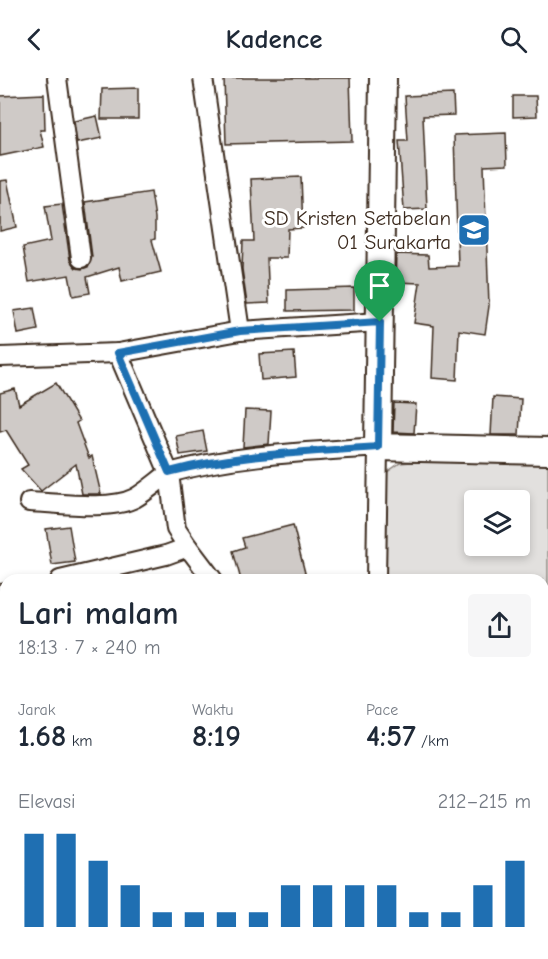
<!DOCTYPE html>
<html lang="id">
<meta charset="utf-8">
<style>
:root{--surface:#fff;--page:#f6f6f7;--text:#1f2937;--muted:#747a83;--accent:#1f6fb2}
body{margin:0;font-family:"Comic Neue",sans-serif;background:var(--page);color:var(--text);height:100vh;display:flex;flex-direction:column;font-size:22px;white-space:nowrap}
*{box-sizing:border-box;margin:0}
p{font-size:20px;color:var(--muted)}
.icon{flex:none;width:33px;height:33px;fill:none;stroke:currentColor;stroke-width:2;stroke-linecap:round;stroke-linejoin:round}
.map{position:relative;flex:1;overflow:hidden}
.sheet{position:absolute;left:0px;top:496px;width:549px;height:386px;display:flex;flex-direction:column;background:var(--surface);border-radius:18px 18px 0 0;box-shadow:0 3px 9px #0003}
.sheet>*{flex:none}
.buttons{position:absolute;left:464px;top:412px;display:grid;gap:12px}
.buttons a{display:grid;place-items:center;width:66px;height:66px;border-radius:6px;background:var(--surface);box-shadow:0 3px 9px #0003;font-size:30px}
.pin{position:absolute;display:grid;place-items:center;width:51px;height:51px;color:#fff;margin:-62px -26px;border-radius:50% 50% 50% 0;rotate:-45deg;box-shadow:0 0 6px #0007}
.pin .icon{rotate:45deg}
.round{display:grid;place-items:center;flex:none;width:63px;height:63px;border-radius:6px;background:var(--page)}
.headline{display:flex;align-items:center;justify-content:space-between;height:102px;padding:0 18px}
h1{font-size:33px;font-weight:600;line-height:45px}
.metrics{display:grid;grid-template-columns:repeat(3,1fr);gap:9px;height:102px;padding:6px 18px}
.metrics div{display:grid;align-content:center}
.metrics b{font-size:30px;font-weight:600}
.metrics small{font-size:16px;font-weight:400}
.metrics p{font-size:16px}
.chart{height:168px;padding:12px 18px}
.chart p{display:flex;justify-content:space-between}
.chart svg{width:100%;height:108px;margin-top:6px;stroke:var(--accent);stroke-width:6}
header{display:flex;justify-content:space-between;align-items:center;height:78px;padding:0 18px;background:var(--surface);font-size:27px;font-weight:600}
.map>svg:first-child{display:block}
.green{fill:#e2e0de;stroke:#8e857e;stroke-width:1.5;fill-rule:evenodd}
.building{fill:#cfcac7;stroke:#3b2a1e;stroke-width:1.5}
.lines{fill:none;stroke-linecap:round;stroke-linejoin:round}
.street-casing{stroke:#3b2a1e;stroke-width:22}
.secondary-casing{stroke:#3b2a1e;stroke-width:30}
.street{stroke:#fff;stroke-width:18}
.secondary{stroke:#fff;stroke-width:26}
.route-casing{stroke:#fff;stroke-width:12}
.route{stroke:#1f6fb2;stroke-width:8}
.labels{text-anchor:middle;stroke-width:6;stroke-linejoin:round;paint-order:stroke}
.poi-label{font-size:21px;fill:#3b2a1e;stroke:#fff;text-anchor:end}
</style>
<header><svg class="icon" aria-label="back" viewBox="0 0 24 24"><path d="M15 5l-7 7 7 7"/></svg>Kadence<svg class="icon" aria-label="search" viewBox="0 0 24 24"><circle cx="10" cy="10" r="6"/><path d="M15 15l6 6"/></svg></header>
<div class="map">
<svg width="548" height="881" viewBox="0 0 548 881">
<rect width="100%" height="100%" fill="#fff"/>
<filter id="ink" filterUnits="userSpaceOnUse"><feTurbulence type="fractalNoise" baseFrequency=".0167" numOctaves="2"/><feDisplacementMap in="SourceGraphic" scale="12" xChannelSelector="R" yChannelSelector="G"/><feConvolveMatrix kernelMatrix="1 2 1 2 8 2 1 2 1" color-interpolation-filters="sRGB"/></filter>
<g filter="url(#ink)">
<path class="green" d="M411,384L548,385V881H385V876H543V502H385L386,395L400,385ZM474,423H519V468H474Z"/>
<g class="building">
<path d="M224,0H350L352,63L226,66Z"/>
<path d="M138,10V41H101L102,11Z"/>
<path d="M44,16L45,52H40L44,69L0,78V18Z"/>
<path d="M453,16L454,37L423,38L427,131L404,132L399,63H408L405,18Z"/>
<path d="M513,18H536L537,38L513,39Z"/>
<path d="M97,38L102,60L77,65L74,43Z"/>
<path d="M506,55L507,87L484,88L489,228L485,256L459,252L457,302L432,300L434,248L414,245L420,205L395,204L396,176L428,177L429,189L458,188L454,57Z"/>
<path d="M301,99L303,150L288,151L287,180H267L269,225L247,226L242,191L243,163H254L251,101Z"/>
<path d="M7,102L17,149L0,153V103Z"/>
<path d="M151,114L155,140V161L152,162L161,194L122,203L119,189L87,199L90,215L73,218L69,197L29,204L23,169L51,163L45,128L62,126L70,182L76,190L82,191L88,189L92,179L85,124Z"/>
<path d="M354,210V232L287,233V212Z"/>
<path d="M34,230L38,252L18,256L14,233Z"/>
<path d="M294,274L296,299L261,302L259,276Z"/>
<path d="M56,305L79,343L76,345L89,380L92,378L101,416H82L76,386L41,413L21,391L28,387L6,352L0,354V315L15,311L19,327Z"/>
<path d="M493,319L521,321L519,357H491Z"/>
<path d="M394,325L416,326L414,355L393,354Z"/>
<path d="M245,332L271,333L269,366L243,369Z"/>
<path d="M203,353L207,373L180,377L176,358Z"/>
<path d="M293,447L306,499L291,502H241L233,473L245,469L242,460Z"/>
<path d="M69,448L75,484L52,487L46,451Z"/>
</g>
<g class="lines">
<g class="street-casing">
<g id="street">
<path d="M57,0L81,180"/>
<path d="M203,0L240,253"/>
<path d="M0,279L118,275L240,253L380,244"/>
<path d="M29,424C57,425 110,433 135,420C147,413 158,403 169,395L118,275"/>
<path d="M188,469L213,502"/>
<path d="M60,502L166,477L188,469L176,451L169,395C238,376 308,374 378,369L376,502"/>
<path d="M0,516L6,515"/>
<path d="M0,716L6,728"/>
<path d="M0,845L6,839"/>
<path d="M103,876L107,881"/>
<path d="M251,876L252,881"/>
<path d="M376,876V881"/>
</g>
</g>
<g class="secondary-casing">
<path id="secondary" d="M383,0L378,369L548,373"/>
</g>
<use href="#street" class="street"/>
<use href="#secondary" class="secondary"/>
</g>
</g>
<g class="lines" filter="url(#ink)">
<g class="route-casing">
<path id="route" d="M380,244L378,369C308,374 238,376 169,394L118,275L240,253Z"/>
</g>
<use href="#route" class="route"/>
</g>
<defs>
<g id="school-square" transform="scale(1.725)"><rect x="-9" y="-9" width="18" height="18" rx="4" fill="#1f6fb2" stroke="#fff"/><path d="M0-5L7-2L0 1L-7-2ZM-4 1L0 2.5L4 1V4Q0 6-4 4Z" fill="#fff"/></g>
</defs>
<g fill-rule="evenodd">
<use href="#school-square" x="474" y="152"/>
</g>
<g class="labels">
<g class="poi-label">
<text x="451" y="147">SD Kristen Setabelan<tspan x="451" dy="24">01 Surakarta</tspan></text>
</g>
</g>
</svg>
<div class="buttons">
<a><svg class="icon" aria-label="layers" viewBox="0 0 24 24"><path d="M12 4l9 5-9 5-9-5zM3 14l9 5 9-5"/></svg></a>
</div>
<div class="pin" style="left:380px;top:244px;background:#1e9e55"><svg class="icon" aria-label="arrive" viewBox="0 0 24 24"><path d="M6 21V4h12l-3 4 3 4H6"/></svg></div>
<section class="sheet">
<div class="headline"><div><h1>Lari malam</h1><p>18:13 · 7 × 240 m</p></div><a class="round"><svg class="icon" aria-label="share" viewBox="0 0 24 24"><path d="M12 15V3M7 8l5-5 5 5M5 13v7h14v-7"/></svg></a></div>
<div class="metrics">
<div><p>Jarak</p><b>1.68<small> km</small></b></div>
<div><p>Waktu</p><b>8:19</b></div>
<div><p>Pace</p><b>4:57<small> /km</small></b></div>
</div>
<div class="chart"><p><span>Elevasi</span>212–215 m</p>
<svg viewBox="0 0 160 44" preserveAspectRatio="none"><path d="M5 44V6M15 44V6M25 44V17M35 44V27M45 44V38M55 44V38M65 44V38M75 44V38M85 44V27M95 44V27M105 44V27M115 44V27M125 44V38M135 44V38M145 44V27M155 44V17"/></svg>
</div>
</section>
</div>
